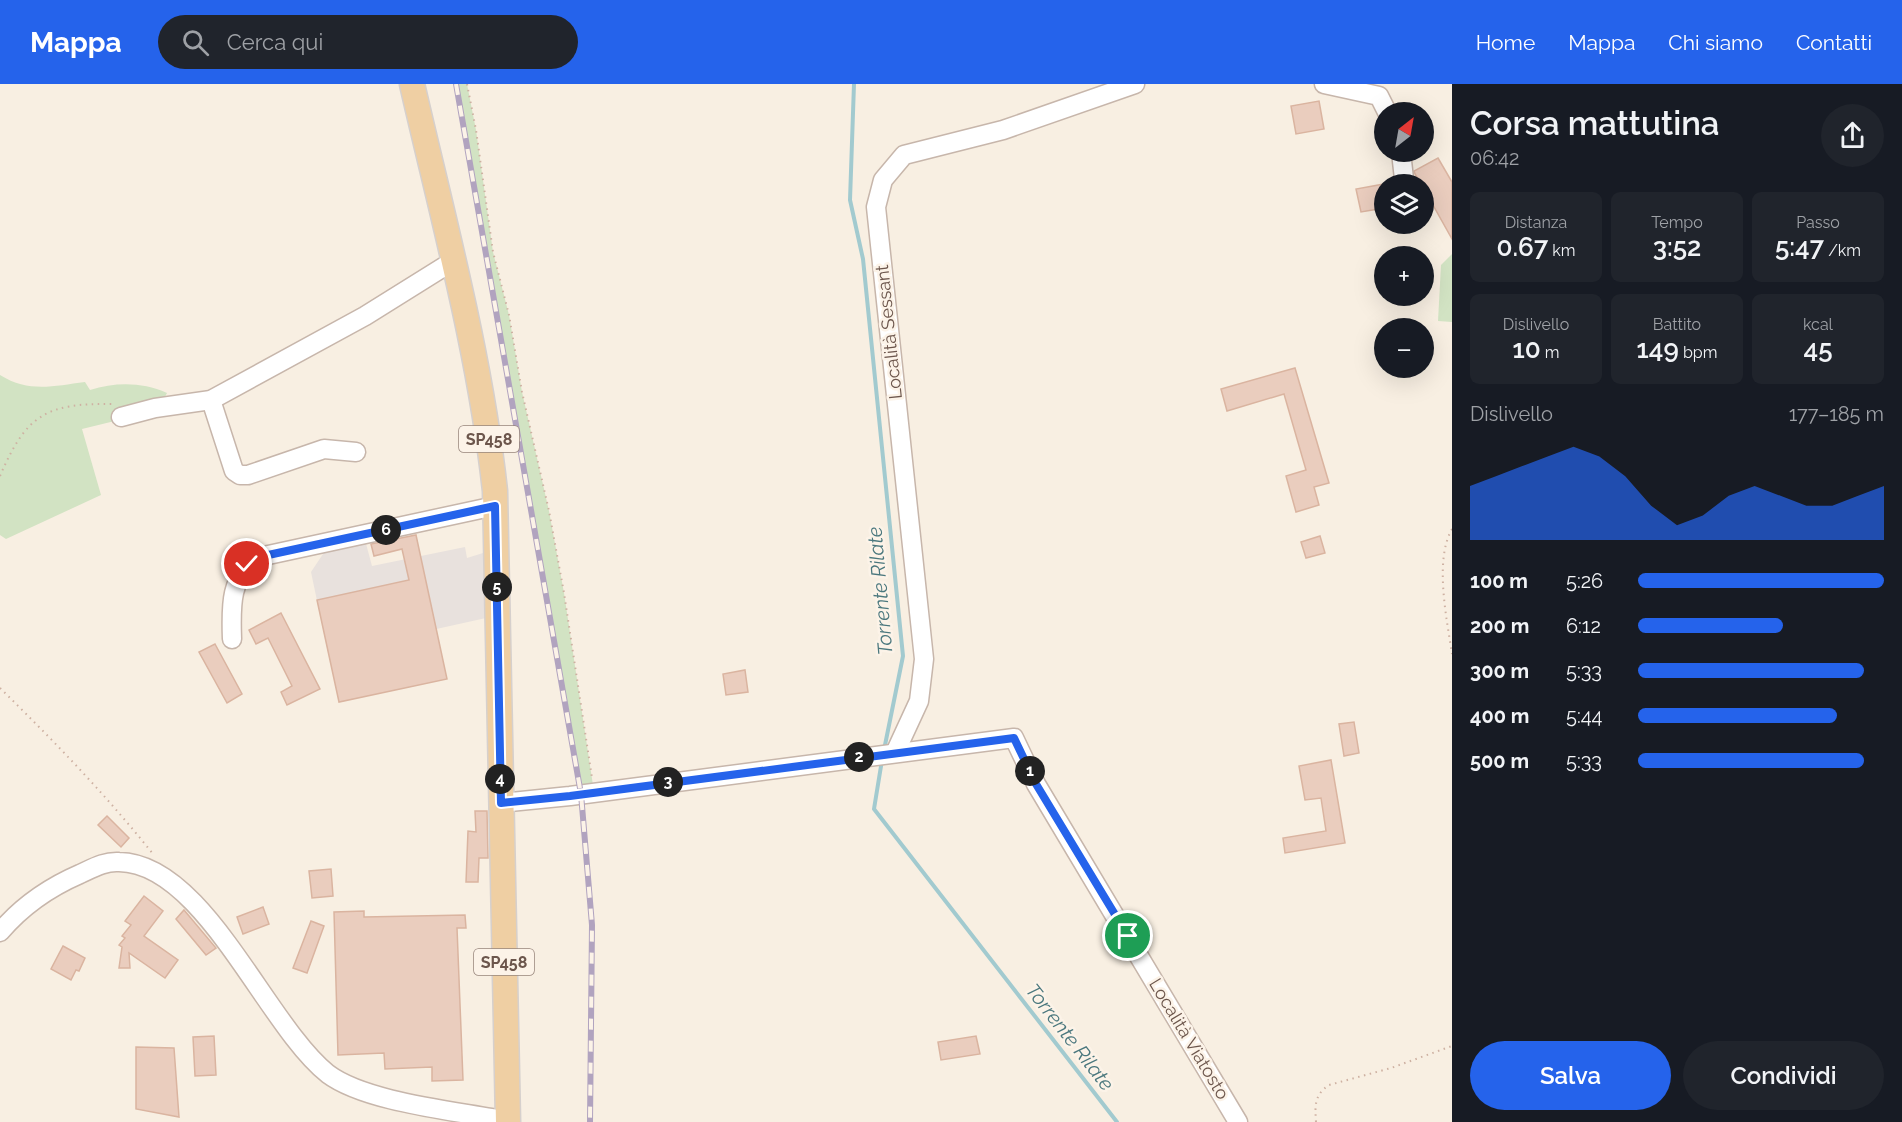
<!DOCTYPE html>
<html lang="it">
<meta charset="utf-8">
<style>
:root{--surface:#171b24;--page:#20242c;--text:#f1f3f6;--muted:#9ea1a6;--accent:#2563eb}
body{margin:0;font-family:Raleway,sans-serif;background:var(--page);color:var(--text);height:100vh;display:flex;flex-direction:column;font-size:22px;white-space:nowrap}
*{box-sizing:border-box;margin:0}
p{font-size:20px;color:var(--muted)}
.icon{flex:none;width:33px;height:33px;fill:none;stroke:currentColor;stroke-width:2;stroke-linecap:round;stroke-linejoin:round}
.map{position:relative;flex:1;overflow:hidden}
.side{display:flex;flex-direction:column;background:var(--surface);width:450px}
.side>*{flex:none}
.needle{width:39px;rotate:31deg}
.buttons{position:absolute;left:1374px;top:18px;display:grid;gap:12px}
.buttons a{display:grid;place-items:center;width:60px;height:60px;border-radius:50%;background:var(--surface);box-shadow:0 6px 24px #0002;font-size:30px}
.pin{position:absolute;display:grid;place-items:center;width:51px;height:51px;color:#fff;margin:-26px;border:3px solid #fff;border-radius:50%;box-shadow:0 2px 6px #0007}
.km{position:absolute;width:30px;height:30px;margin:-15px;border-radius:50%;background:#222;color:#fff;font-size:16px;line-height:30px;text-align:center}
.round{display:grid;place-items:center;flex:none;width:63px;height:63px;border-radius:32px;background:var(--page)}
.head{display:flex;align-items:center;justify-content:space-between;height:102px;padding:0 18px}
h1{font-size:33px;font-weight:600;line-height:45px}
.figures{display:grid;grid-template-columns:repeat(3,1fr);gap:9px;height:102px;padding:6px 18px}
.figures div{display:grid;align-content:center;border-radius:9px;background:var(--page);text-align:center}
.figures b{font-size:26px;font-weight:600}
.figures small{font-size:16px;font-weight:400}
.figures p{font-size:16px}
.chart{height:168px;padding:12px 18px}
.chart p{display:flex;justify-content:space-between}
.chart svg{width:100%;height:108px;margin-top:6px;fill:var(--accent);opacity:.7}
.action{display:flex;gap:12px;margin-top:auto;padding:12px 18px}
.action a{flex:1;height:69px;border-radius:36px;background:var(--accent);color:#fff;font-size:24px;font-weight:600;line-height:69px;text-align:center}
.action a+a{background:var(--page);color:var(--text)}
ul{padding:0 18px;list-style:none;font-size:20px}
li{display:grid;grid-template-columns:96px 72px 1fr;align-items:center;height:45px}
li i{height:15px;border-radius:8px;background:var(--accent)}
header{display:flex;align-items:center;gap:36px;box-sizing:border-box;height:84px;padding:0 30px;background:var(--accent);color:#fff}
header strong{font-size:28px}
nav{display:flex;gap:33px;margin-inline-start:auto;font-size:21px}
.search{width:420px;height:54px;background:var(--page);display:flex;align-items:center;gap:15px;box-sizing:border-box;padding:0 21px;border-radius:33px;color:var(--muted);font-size:22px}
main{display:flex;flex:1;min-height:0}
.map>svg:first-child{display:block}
.industrial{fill:#e8e1dd}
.green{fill:#d2e3c3}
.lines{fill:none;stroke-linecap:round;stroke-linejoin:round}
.stream{stroke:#a2cacf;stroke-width:4}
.building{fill:#eacdbe;stroke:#dab4a0;stroke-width:1.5}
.minor-casing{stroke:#c7b6ab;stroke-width:21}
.major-casing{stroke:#d6d0cd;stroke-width:27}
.path{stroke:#ceb1a2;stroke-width:2;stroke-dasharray:1.5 4.5;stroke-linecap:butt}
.minor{stroke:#fff;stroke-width:18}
.major{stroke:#efcfa3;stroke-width:24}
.rail-casing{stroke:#b1a3bf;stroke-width:6}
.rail{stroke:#fcf3e8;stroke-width:4;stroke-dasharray:11;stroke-linecap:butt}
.route-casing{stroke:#fff;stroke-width:12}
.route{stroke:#2563eb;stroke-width:8}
.labels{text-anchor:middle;stroke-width:5;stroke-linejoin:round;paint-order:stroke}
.shield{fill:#fcf3e8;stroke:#97857b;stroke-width:1.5}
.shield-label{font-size:16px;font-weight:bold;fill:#6c564c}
.street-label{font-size:18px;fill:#6c564c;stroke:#fcf3e8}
.water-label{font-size:20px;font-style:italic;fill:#4a777d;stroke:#fcf3e8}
</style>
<header>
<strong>Mappa</strong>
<div class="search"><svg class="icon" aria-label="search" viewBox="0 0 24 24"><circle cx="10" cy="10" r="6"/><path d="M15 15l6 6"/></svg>Cerca qui</div>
<nav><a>Home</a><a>Mappa</a><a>Chi siamo</a><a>Contatti</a></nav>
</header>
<main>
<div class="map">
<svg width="1452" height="1038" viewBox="0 0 1452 1038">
<rect width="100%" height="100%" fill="#f8efe2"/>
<path class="industrial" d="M365,456L372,482L465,463L467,474L483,469L486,534L328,569L311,488L325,467Z"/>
<g class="green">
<path d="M456,0H467L476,46L493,168L509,231L522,308L549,427L564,509L594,708L581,709Z"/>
<path d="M1452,170V238L1438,237L1441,181Z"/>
<path d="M0,291C29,309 53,302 85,298L90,306C116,298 142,298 167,309L160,322L127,334L82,345L101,411L6,455L0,451Z"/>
</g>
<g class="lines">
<g class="stream">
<path d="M854,0L850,116L863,175L903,572L884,666"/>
<path d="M882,676L874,725L1117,1038"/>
</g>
</g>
<g class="building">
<path d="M1319,17L1324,45L1296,50L1291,22Z"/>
<path d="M1438,74L1452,98V155L1424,105V100H1421L1415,90L1414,87Z"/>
<path d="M1384,100V124L1361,128L1356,105Z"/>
<path d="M1295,284L1329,399L1314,403L1319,421L1296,428L1286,392L1306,386L1284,310L1227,327L1221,305Z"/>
<path d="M416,451L447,595L339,618L317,516L409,496L402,465L374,472L371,460Z"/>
<path d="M1320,452L1325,469L1306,474L1301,458Z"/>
<path d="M281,529L320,605L287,621L281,608L292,602L268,554L256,560L249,546Z"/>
<path d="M215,560L242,610L227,619L199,568Z"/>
<path d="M745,586L748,608L726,611L723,590Z"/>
<path d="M1354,638L1359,669L1344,672L1339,640Z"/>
<path d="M1331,676L1345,759L1285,769L1283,754L1326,747L1321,714L1305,716L1299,682Z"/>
<path d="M475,727H487L488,774H479L478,798H466L468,747L476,748Z"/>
<path d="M107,732L129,754L121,763L98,741Z"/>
<path d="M331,785L333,812L312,814L309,787Z"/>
<path d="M144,812L163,827L144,852L178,876L165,894L129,869L130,884H119L122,863L119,861L125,854L122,852L131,841L125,837Z"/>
<path d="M263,823L269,840L243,850L237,833Z"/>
<path d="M184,826L216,864L206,871L176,835Z"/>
<path d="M364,827V833L465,831L466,844H457L463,996L432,997V983L385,985L384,969L338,971L334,828Z"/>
<path d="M311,837L324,842L307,889L293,884Z"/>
<path d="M63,862L85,874L79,887L76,886L71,896L51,885Z"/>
<path d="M214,952L216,991L195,992L193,953Z"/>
<path d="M976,952L980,970L941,976L938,958Z"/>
<path d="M136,963L174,964L179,1033L136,1025Z"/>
</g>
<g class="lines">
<g class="minor-casing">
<g id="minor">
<path d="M1324,0L1379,12L1387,28"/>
<path d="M1401,68L1404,95"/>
<path d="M211,316L234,387L240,391H248L324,365L356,368"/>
<path d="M121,333L155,324L211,316L365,232L453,177"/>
<path d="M232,555C231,524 229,492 259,473L495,422"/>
<path d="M895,669L919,617L924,575L876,123L883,96L904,71L1003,46L1135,0"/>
<path d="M501,719L570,712L1014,654L1036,700L1238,1038"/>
<path d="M0,848C22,822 50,803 80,790C93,784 105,777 119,778C204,779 266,941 328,990C367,1019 459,1027 508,1037"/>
</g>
</g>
<g class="major-casing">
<path id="major" d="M412,0C443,135 480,269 495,407L508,1038"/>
</g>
<g class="path">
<path d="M467,0L476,46L493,168L509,231L522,308L549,427L564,509L592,694"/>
<path d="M0,392C26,331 46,319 112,320"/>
<path d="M1452,445C1434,476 1447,536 1452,570"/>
<path d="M0,604C54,657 106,711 153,770"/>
<path d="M1316,1038C1315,1022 1314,1011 1329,1001L1391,984L1452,962"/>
</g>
<use href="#minor" class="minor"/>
<use href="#major" class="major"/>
<g class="rail-casing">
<path id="rail" d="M456,0L581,710L592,841L590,1038"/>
</g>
<use href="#rail" class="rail"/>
</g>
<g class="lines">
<g class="route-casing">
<path id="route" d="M247,480L259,473L495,422L501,719L570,712L1014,654L1036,700L1128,852"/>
</g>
<use href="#route" class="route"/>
</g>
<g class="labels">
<g class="shield">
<rect x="459" y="342" width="60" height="26" rx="4.5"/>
<rect x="474" y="865" width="60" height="26" rx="4.5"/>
</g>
<g class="shield-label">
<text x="489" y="361">SP458</text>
<text x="504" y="884">SP458</text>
</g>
<g class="street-label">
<text transform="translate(889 248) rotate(-96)" y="6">Località Sessant</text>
<text transform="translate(1189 955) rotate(59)" y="6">Località Viatosto</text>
</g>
<g class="water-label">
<text transform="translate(880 507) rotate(-95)" y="7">Torrente Rilate</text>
<text transform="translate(1070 953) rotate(52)" y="7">Torrente Rilate</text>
</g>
</g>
</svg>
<div class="buttons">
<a><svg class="needle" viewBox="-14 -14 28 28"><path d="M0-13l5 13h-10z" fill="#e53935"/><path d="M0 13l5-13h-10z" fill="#9ea1a6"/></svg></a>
<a><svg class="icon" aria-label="layers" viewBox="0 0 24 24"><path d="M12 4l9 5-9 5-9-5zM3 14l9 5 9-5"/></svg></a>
<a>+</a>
<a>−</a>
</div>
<div class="pin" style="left:1128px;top:852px;background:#1e9e55"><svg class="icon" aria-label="arrive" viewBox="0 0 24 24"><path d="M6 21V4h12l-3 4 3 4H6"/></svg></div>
<div class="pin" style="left:247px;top:480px;background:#d93025"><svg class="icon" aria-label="check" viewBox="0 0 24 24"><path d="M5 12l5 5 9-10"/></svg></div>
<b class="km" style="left:1030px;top:687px">1</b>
<b class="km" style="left:859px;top:673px">2</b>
<b class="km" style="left:668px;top:698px">3</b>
<b class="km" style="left:500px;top:695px">4</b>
<b class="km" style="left:497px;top:503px">5</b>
<b class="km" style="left:386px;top:446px">6</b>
</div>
<section class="side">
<div class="head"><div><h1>Corsa mattutina</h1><p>06:42</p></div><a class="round"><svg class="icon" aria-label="share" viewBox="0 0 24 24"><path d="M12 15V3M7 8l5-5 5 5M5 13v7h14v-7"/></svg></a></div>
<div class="figures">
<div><p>Distanza</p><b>0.67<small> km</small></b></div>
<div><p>Tempo</p><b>3:52</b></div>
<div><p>Passo</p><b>5:47<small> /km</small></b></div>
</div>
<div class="figures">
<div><p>Dislivello</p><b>10<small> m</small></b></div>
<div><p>Battito</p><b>149<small> bpm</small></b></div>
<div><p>kcal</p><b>45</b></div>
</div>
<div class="chart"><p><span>Dislivello</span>177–185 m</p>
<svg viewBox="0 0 160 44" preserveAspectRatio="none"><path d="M0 44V22L10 18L20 14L30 10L40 6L50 10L60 18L70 30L80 38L90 34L100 26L110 22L120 26L130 30L140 30L150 26L160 22V44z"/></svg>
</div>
<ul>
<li><b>100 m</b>5:26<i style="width:100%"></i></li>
<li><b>200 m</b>6:12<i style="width:59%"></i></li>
<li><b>300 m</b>5:33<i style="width:92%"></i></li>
<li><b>400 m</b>5:44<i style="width:81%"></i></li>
<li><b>500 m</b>5:33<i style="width:92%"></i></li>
</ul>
<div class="action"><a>Salva</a><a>Condividi</a></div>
</section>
</main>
